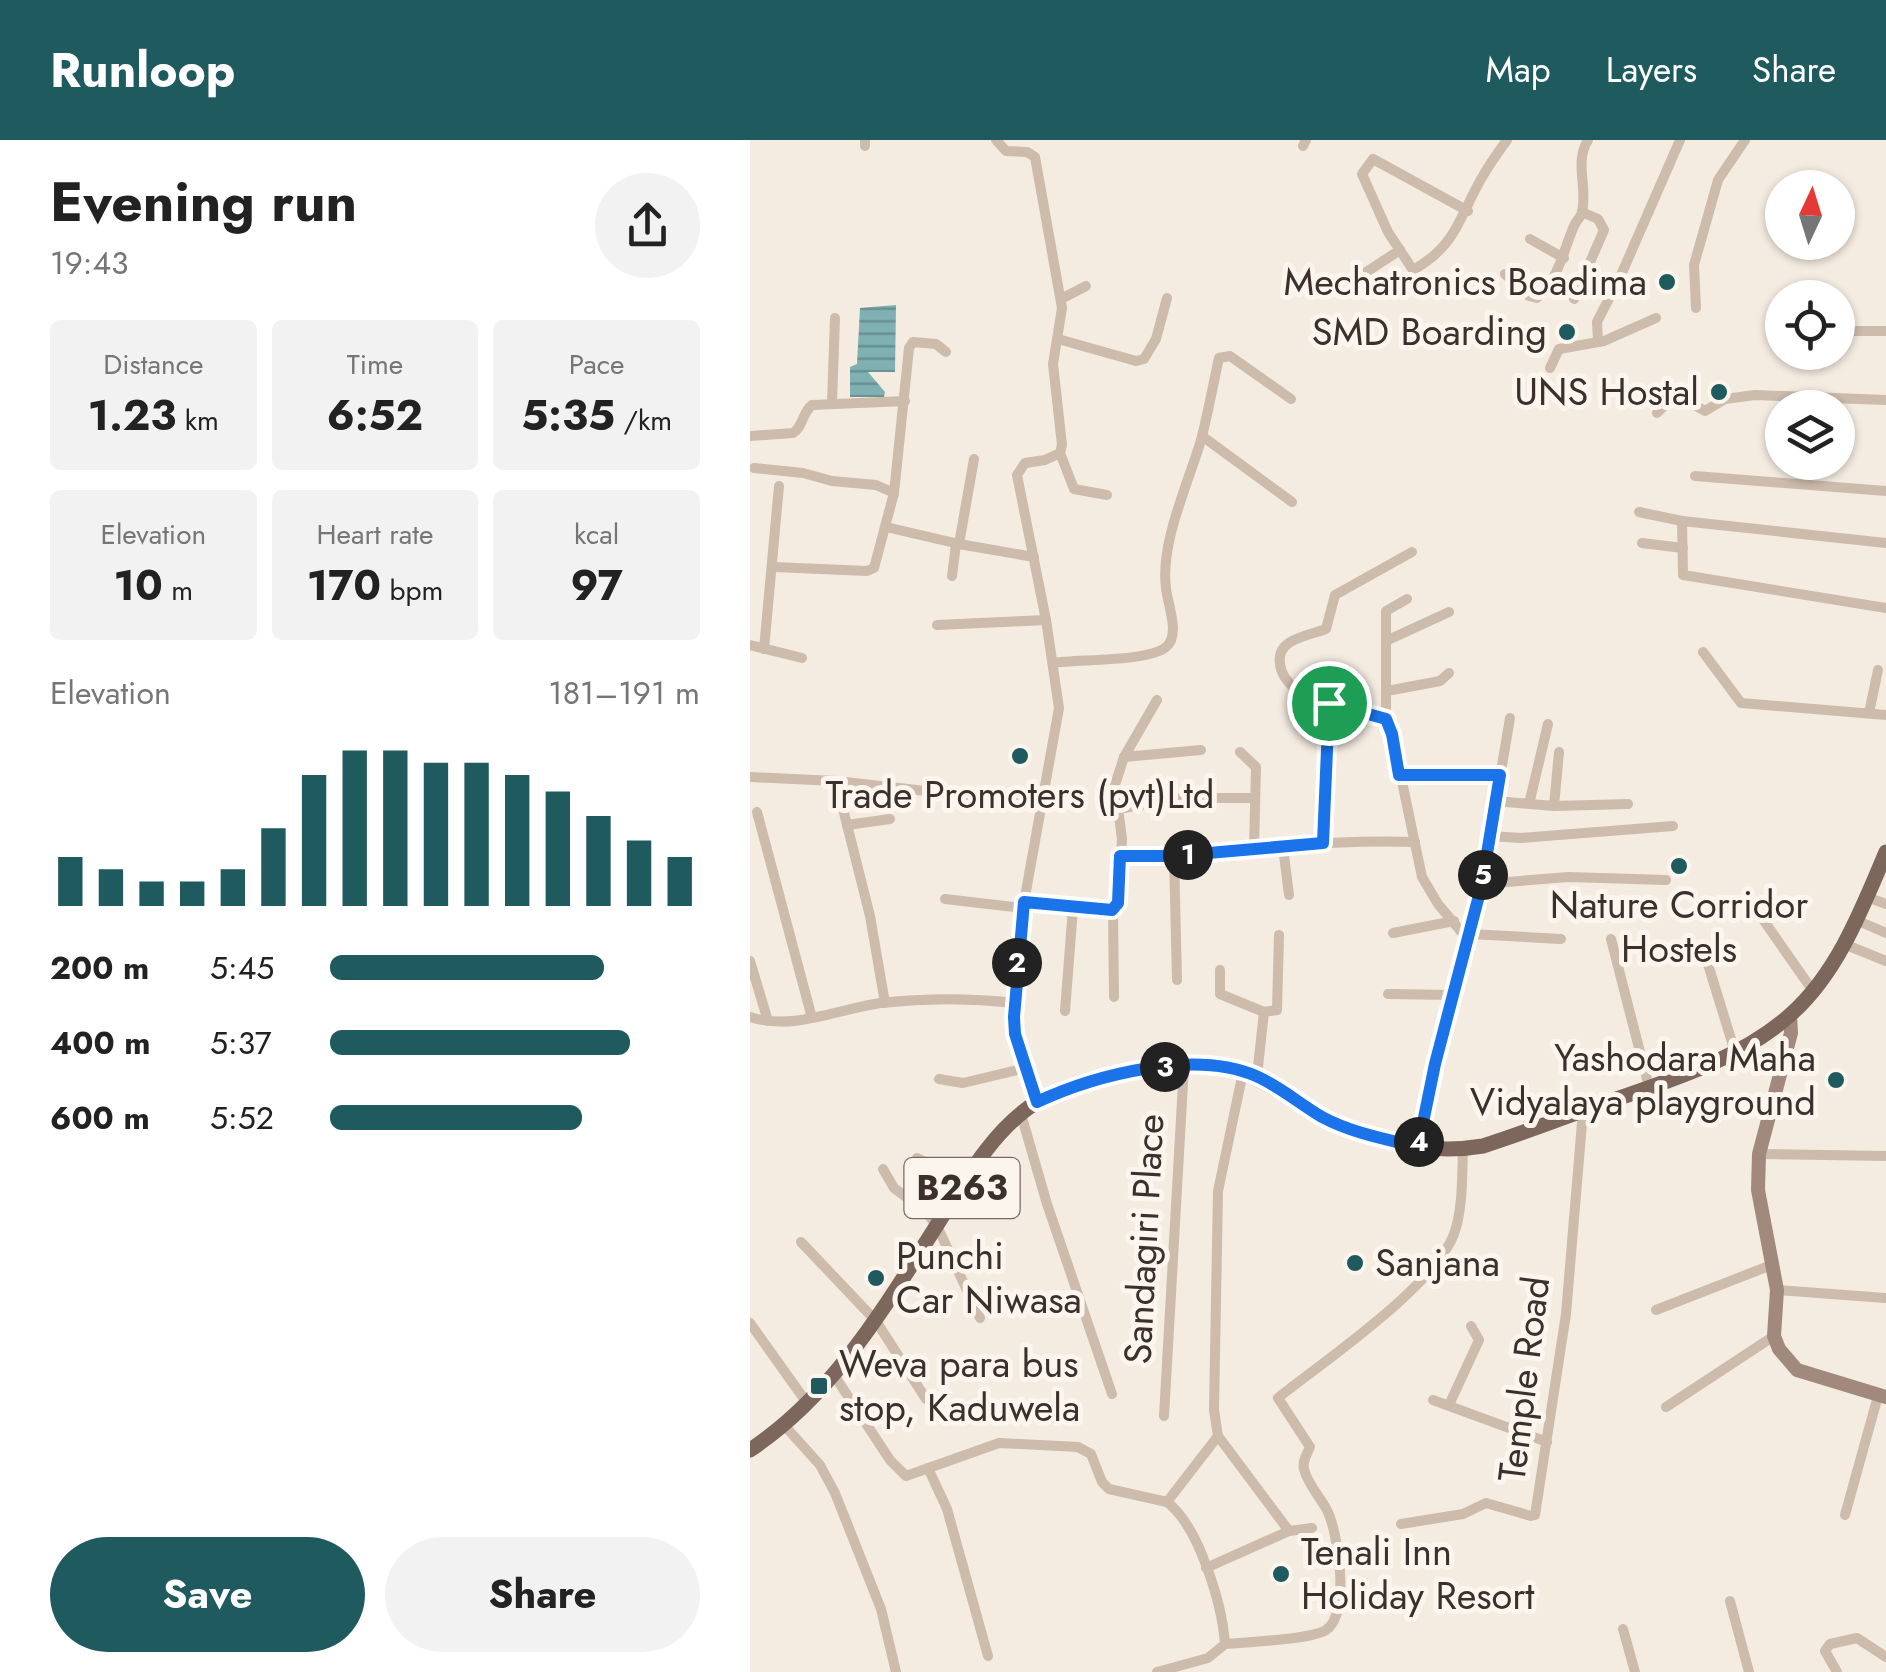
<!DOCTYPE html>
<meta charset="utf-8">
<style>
:root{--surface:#fff;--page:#f2f2f2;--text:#222;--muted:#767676;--accent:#1f5a5e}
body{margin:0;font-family:Jost,sans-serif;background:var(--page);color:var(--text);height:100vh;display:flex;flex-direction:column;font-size:38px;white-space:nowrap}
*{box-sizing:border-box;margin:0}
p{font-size:32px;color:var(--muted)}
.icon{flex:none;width:55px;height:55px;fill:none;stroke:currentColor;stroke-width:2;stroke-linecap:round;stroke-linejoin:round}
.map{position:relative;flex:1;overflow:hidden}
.details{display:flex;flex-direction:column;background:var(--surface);width:750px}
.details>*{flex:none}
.needle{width:65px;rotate:4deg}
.buttons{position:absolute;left:1015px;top:30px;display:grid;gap:20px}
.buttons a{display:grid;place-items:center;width:90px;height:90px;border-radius:50%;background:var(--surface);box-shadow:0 2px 8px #0004;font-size:50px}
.pin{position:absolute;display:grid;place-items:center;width:85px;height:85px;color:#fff;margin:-42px;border:5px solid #fff;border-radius:50%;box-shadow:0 2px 10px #0007}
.km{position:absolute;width:50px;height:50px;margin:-25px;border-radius:50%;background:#222;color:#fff;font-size:28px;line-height:50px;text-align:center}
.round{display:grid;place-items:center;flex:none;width:105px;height:105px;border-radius:52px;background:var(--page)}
.overview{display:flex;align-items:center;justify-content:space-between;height:170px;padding:0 50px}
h1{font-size:55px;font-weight:700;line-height:75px}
.stats{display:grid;grid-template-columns:repeat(3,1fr);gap:15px;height:170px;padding:10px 50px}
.stats div{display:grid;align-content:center;border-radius:10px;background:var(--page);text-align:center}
.stats b{font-size:42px;font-weight:700}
.stats small{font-size:28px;font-weight:400}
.stats p{font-size:28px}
.chart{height:280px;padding:20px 50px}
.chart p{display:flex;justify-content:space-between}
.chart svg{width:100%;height:180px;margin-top:10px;stroke:var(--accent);stroke-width:6}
.button{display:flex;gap:20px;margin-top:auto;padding:20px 50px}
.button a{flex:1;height:115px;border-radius:60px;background:var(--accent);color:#fff;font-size:40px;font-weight:700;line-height:115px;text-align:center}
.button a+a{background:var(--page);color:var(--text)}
ul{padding:0 50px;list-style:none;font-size:32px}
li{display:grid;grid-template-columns:160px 120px 1fr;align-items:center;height:75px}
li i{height:25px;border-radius:12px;background:var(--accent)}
header{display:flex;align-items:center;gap:60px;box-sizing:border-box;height:140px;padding:0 50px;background:var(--accent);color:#fff}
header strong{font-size:48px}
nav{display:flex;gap:55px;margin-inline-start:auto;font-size:35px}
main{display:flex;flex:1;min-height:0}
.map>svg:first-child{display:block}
.water{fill:url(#water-rules)}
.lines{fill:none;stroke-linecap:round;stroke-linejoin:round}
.minor{stroke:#cdbbac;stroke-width:10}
.secondary{stroke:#a18a7d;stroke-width:14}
.primary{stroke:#7d675c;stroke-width:15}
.route-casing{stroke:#fff;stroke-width:20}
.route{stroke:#1a73e8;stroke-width:12}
.poi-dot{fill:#1f5a5e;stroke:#fbf5ee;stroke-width:4}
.labels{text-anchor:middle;stroke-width:10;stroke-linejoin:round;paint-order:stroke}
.shield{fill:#fbf5ee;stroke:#756b66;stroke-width:2.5}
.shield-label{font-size:35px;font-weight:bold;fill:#3b302b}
.poi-label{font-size:38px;fill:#3b302b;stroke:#fbf5ee;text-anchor:end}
.street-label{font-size:38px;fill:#3b302b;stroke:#fbf5ee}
</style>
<header>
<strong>Runloop</strong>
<nav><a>Map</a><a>Layers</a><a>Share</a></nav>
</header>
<main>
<section class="details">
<div class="overview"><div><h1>Evening run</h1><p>19:43</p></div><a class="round"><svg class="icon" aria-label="share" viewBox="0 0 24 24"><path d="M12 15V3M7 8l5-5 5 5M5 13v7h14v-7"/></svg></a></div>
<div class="stats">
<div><p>Distance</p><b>1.23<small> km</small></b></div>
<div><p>Time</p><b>6:52</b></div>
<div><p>Pace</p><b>5:35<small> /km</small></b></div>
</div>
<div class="stats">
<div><p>Elevation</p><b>10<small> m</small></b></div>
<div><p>Heart rate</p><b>170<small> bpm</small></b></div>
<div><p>kcal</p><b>97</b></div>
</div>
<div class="chart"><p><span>Elevation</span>181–191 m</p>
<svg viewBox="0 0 160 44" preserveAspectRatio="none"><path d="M5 44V32M15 44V35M25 44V38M35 44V38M45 44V35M55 44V25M65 44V12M75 44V6M85 44V6M95 44V9M105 44V9M115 44V12M125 44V16M135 44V22M145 44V28M155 44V32"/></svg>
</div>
<ul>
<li><b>200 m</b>5:45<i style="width:74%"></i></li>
<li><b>400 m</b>5:37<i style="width:81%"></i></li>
<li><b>600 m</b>5:52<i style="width:68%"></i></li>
</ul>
<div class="button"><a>Save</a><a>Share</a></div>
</section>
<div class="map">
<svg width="1136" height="1532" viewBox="0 0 1136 1532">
<defs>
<pattern id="water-rules" width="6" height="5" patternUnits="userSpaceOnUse" patternTransform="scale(2.5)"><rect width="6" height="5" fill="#7fb0b2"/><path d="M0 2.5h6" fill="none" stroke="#699091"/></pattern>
</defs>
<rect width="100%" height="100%" fill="#f4ebe1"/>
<path class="water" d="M146,165L145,232H118L135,252L134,257H100V227L107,224L110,168Z"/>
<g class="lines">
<g class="minor">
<path d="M115,0V6"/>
<path d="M246,0L256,11L277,12L285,17L312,168L303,224L312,305L310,313L295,320L275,323L267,335L296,480L309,568L273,768L264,877L265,895L287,962"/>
<path d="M553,6L556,0"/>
<path d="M718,71L623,19L612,34L638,92L663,130C709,104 709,75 734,34C741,22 749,11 757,0"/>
<path d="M780,99L814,118"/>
<path d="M755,134L779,156L787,158C810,136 812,114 824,86C826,81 831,77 832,72C838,48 824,22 838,0"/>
<path d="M601,142L650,110"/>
<path d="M311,159L336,146"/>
<path d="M824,159L854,90L848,79L832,72"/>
<path d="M946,168L944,125L968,40L995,0"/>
<path d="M1094,191H1136"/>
<path d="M308,199L386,221L394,219L406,199L417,158"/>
<path d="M848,200L847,182L871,135L930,0"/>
<path d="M800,228L809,209L854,201L906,178"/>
<path d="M82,263L85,178"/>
<path d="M907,273L919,261L936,260L955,271L975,259L1005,255L1136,260"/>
<path d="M0,296L43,293C53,287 52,273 62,265L155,261"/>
<path d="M452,296L542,362"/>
<path d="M310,313L324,349L357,355"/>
<path d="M4,328L53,333L82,341L126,345L144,353"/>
<path d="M945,336L1136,351"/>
<path d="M889,372L932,381"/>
<path d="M136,387L209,404L284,417"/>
<path d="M892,403L933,408"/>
<path d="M1136,403L932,381L933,435L1136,468"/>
<path d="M209,404L224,319"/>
<path d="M24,427L117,431L124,428L144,353L159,208L163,202L186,204L196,212"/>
<path d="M202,436L206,404"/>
<path d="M657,459L636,471V579L642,594L672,737L688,764L719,801"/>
<path d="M187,485L296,480"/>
<path d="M638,500L699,472"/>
<path d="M0,505L52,518"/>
<path d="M14,509L29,346"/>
<path d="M953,512L991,563L1136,575"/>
<path d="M303,523C329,519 398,522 416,507C431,495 417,463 416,448C410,403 438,344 451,300C458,273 463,245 469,218L480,216L541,259"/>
<path d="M637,551L690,541L699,533"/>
<path d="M1119,573L1128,530"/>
<path d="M636,579L547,550C538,543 531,535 530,524C526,499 557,496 576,489L585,455L662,412"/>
<path d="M490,612L506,627L504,709"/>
<path d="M374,617L451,610"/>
<path d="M649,635H750"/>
<path d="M0,637L86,641L292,664"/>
<path d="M86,641L120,776L135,863"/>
<path d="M745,661L804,666L878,664"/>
<path d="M779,664L798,584"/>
<path d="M804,666L809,612"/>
<path d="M368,669L432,658H505"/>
<path d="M7,672L62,878"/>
<path d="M97,685L140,679"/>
<path d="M740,696L771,698L923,686"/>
<path d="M573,703L579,563"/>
<path d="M533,707L539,755"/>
<path d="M370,716C469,716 567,698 665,702"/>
<path d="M424,716L427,840"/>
<path d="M732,744L818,737L916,740"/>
<path d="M1117,757L1136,764"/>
<path d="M195,759L273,768"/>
<path d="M274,761L353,772L363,770"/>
<path d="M1012,778L1063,851"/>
<path d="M1106,780L1136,793"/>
<path d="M643,793L704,781"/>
<path d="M720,794L811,799"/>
<path d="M861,799L899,947"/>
<path d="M1094,804L1136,821"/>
<path d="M0,821L18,881"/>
<path d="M957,821L985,912"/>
<path d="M470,830V854L514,872"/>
<path d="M638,854L704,855"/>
<path d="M364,857L363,770L368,763L372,699L365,645L374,617L407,560"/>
<path d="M315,871L323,768"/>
<path d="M0,877C43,891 88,869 131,863C176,858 220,858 265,863"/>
<path d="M507,936L514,872L527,870L529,795"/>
<path d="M189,939L213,943L276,928"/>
<path d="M271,974L297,1064L362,1254"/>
<path d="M668,1007L685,924L732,744L760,578"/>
<path d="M1009,1014L1136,1016"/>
<path d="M167,1018L215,1042"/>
<path d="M133,1029L144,1048L175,1071L187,1086L230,1178"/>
<path d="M51,1102L126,1181L176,1259"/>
<path d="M1027,1150L1135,1158"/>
<path d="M906,1170L1024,1124"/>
<path d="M0,1183L57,1263"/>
<path d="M84,1235L140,1320L156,1336L249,1303L328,1307L341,1314L352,1342L359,1349L417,1362"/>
<path d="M683,1260L797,1302"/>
<path d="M699,1265L729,1200L721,1186"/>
<path d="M916,1267L1024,1196"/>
<path d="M414,1276L434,926"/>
<path d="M34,1285L70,1325L85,1353L131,1469L146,1532"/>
<path d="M468,1296L539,1391"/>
<path d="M178,1328L197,1369L238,1516"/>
<path d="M1095,1375L1128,1256"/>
<path d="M651,1384L713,1374L736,1363L781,1376L785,1375L816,1174L833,971"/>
<path d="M456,1428L539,1391L562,1388"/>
<path d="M980,1461L999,1532"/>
<path d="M873,1489L885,1532"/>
<path d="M475,1504C496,1502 560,1500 576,1490C601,1473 588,1392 577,1370C570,1357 557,1343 554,1329C552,1321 557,1314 560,1307L528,1258C574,1221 684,1147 704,1094C713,1069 712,1036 713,1009"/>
<path d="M407,1532L458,1518L475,1504C472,1464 449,1386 417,1362L468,1296L464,1270L468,1051L493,932"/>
<path d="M1087,1532L1075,1511L1080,1504L1107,1498L1136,1517"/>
</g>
<path class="secondary" d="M1040,875L1041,893L1009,1014L1008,1050L1027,1150L1024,1196L1029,1209L1047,1230L1136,1257"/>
<path class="primary" d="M0,1310C84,1254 134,1168 187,1085C214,1042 243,989 287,962C328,937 385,927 433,926C501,924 516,946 571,977C617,1002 681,1015 733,1006C774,993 814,977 855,963C917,941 990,920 1040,875C1087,834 1112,769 1136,712"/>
</g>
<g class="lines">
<g class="route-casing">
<path id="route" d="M579,563L636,579L642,594L649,635H750L732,744L685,924L668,1007C635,999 602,993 572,977C550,964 529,946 506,936C444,909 345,935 287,962L265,894L264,877L274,762L362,770L368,763L370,716H424L573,703Z"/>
</g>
<use href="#route" class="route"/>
</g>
<g class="poi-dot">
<circle cx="917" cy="142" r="10"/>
<circle cx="817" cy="192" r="10"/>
<circle cx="969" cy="252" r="10"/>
<circle cx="270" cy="616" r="10"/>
<circle cx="929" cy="726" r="10"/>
<circle cx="1086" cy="940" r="10"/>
<circle cx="605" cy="1123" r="10"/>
<circle cx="126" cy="1138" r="10"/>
<rect x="59" y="1236" width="20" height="20" rx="5"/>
<circle cx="531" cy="1434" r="10"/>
</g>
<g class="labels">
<rect class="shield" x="154.5" y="1018" width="115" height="60" rx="8"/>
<g class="shield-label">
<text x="212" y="1060">B263</text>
</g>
<g class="poi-label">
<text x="897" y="155">Mechatronics Boadima</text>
<text x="797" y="205">SMD Boarding</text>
<text x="949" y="265">UNS Hostal</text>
<text x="270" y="668" text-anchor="middle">Trade Promoters (pvt)Ltd</text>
<text x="929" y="778" text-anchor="middle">Nature Corridor<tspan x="929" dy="44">Hostels</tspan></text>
<text x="1066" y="931">Yashodara Maha<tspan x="1066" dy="44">Vidyalaya playground</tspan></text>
<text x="146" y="1129" text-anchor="start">Punchi<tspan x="146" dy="44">Car Niwasa</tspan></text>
<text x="625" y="1136" text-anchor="start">Sanjana</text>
<text x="89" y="1237" text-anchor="start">Weva para bus<tspan x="89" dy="44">stop, Kaduwela</tspan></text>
<text x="551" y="1425" text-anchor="start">Tenali Inn<tspan x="551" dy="44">Holiday Resort</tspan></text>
</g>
<g class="street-label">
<text transform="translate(394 1099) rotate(-87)" y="13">Sandagiri Place</text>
<text transform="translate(774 1239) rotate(-83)" y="13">Temple Road</text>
</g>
</g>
</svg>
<div class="buttons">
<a><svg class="needle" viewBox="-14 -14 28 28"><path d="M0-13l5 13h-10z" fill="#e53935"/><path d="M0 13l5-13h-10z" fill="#767676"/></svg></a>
<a><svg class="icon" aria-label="locate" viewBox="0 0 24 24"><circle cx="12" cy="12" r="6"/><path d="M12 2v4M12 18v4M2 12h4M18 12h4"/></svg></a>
<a><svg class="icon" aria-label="layers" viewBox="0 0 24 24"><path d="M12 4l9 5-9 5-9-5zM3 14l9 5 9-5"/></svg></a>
</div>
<div class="pin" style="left:579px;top:563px;background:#1e9e55"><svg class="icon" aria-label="arrive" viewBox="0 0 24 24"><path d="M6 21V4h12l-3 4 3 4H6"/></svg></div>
<b class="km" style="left:438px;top:715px">1</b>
<b class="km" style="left:267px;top:823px">2</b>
<b class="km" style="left:415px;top:927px">3</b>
<b class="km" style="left:669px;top:1002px">4</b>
<b class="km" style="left:733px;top:735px">5</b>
</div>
</main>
